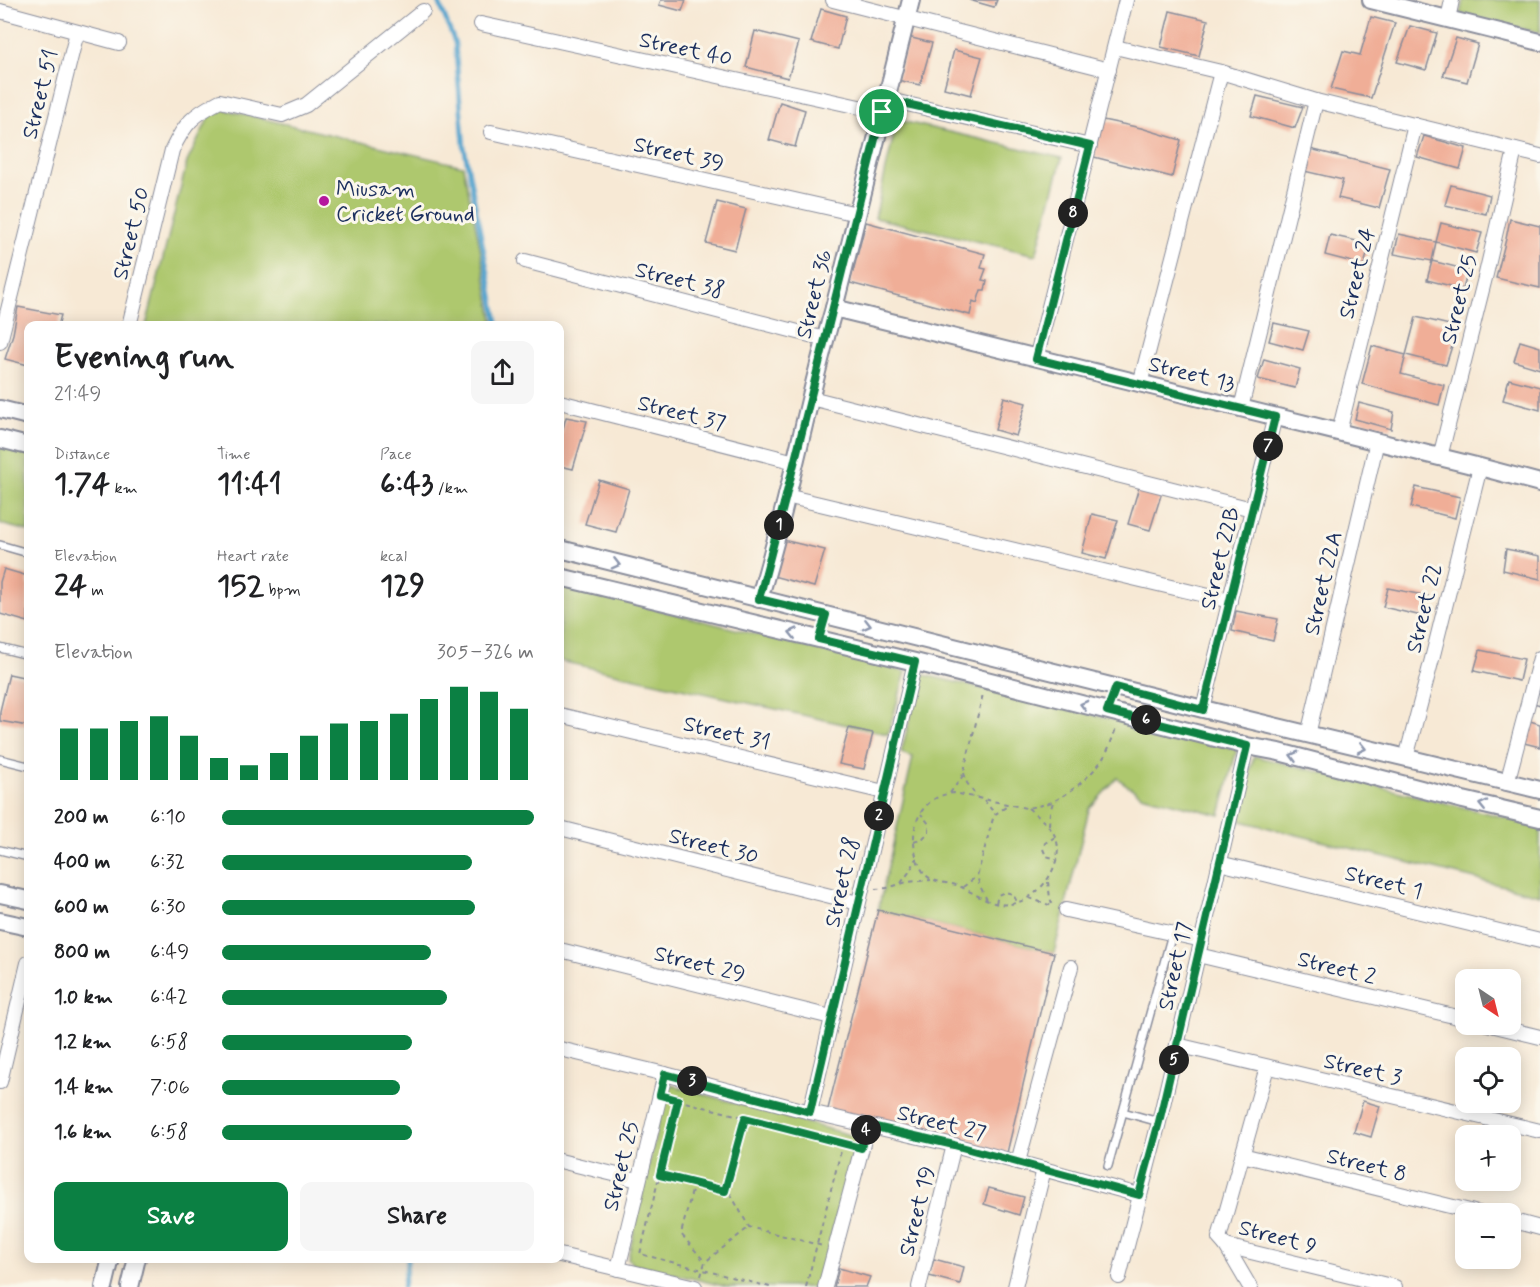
<!DOCTYPE html>
<meta charset="utf-8">
<style>
:root{--surface:#fff;--page:#f6f6f6;--text:#202124;--muted:#757577;--accent:#0b8043}
body{margin:0;font-family:Mynerve,sans-serif;background:var(--page);color:var(--text);height:100vh;display:flex;flex-direction:column;font-size:22px;white-space:nowrap}
*{box-sizing:border-box;margin:0}
p{font-size:20px;color:var(--muted)}
.icon{flex:none;width:33px;height:33px;fill:none;stroke:currentColor;stroke-width:2;stroke-linecap:round;stroke-linejoin:round}
.map{position:relative;flex:1;overflow:hidden}
.sheet{position:absolute;left:24px;top:321px;width:540px;height:942px;display:flex;flex-direction:column;background:var(--surface);border-radius:12px;box-shadow:0 3px 15px #0003}
.sheet>*{flex:none}
.needle{width:39px;rotate:145deg}
.fabs{position:absolute;left:1455px;top:969px;display:grid;gap:12px}
.fabs a{display:grid;place-items:center;width:66px;height:66px;border-radius:12px;background:var(--surface);box-shadow:0 3px 15px #0003;font-size:30px}
.pin{position:absolute;display:grid;place-items:center;width:51px;height:51px;color:#fff;margin:-26px;border:3px solid #fff;border-radius:50%;box-shadow:0 2px 6px #0007}
.km{position:absolute;width:30px;height:30px;margin:-15px;border-radius:50%;background:#222;color:#fff;font-size:16px;line-height:30px;text-align:center}
.round{display:grid;place-items:center;flex:none;width:63px;height:63px;border-radius:12px;background:var(--page)}
.head{display:flex;align-items:center;justify-content:space-between;height:102px;padding:0 30px}
h1{font-size:33px;font-weight:700;line-height:45px}
.stats{display:grid;grid-template-columns:repeat(3,1fr);gap:9px;height:102px;padding:6px 30px}
.stats div{display:grid;align-content:center}
.stats b{font-size:30px;font-weight:700}
.stats small{font-size:16px;font-weight:400}
.stats p{font-size:16px}
.chart{height:168px;padding:12px 30px}
.chart p{display:flex;justify-content:space-between}
.chart svg{width:100%;height:108px;margin-top:6px;stroke:var(--accent);stroke-width:6}
.action{display:flex;gap:12px;margin-top:auto;padding:12px 30px}
.action a{flex:1;height:69px;border-radius:12px;background:var(--accent);color:#fff;font-size:24px;font-weight:700;line-height:69px;text-align:center}
.action a+a{background:var(--page);color:var(--text)}
ul{padding:0 30px;list-style:none;font-size:20px}
li{display:grid;grid-template-columns:96px 72px 1fr;align-items:center;height:45px}
li i{height:15px;border-radius:8px;background:var(--accent)}
.map>svg:first-child{display:block}
.green{fill:#aec86e;stroke:#647c66;stroke-width:1.5}
.lines{fill:none;stroke-linecap:round;stroke-linejoin:round}
.stream{stroke:#54a4ce;stroke-width:4.5}
.building{fill:#f0ae97}
.service-casing{stroke:#898c9a;stroke-width:10}
.minor-casing{stroke:#898c9a;stroke-width:16}
.tertiary-casing{stroke:#898c9a;stroke-width:20}
.path{stroke:#898c9a;stroke-width:2;stroke-dasharray:4.5 4.5;stroke-linecap:butt}
.service{stroke:#fff;stroke-width:7}
.minor{stroke:#fff;stroke-width:14}
.tertiary{stroke:#fff;stroke-width:16}
.oneway{stroke:#8d97ae}
.route-casing{stroke:#fff;stroke-width:12}
.route{stroke:#0b8043;stroke-width:8}
.poi-dot{fill:#b5179e;stroke:#fbf7ec;stroke-width:2}
.labels{text-anchor:middle;stroke-width:6;stroke-linejoin:round;paint-order:stroke}
.street-label{font-size:22px;fill:#1b2f5e;stroke:#fbf7ec}
.poi-label{font-size:22px;fill:#1b2f5e;stroke:#fbf7ec;text-anchor:start}
</style>
<div class="map">
<svg width="1540" height="1287" viewBox="0 0 1540 1287">
<rect width="100%" height="100%" fill="#fbf7ec"/>
<filter id="ink" filterUnits="userSpaceOnUse"><feTurbulence type="fractalNoise" baseFrequency=".0167" numOctaves="2"/><feDisplacementMap in="SourceGraphic" scale="12" xChannelSelector="R" yChannelSelector="G"/><feConvolveMatrix kernelMatrix="1 2 1 2 8 2 1 2 1" color-interpolation-filters="sRGB"/></filter>
<filter id="wash" filterUnits="userSpaceOnUse"><feTurbulence type="fractalNoise" baseFrequency=".008" numOctaves="4" result="noise"/><feDisplacementMap in="SourceGraphic" scale="24" xChannelSelector="R" yChannelSelector="G"/><feGaussianBlur stdDeviation="1.35" result="paint"/><feColorMatrix in="noise" values="0 0 0 0 0 0 0 0 0 0 0 0 0 0 0 0 0 1.4 0 .05"/><feComposite in="paint" operator="in"/></filter>
<g filter="url(#wash)">
<rect width="100%" height="100%" fill="#f7e9d5"/>
<g class="green">
<path d="M1463,0H1540V33L1460,14Z"/>
<path d="M214,107L463,166L478,237L494,325L146,326L187,162Z"/>
<path d="M897,120L1062,158L1036,255L875,218Z"/>
<path d="M0,445L28,452V531L0,524Z"/>
<path d="M560,585L906,672L888,734L560,661Z"/>
<path d="M921,674L1237,749L1220,815L1141,795L1117,778L1089,809L1054,953L878,910L913,757L901,753Z"/>
<path d="M1254,756L1540,826V895L1237,820Z"/>
<path d="M671,1085L857,1137V1138L818,1287H728L632,1264L628,1258L666,1088Z"/>
</g>
<g class="lines">
<g class="stream">
<path d="M438,0L455,43L464,146L498,326"/>
<path d="M403,1287L408,1258"/>
</g>
</g>
<g id="blocks">
<g class="building">
<path d="M661,0H686L682,11L659,5Z"/>
<path d="M969,0H997L994,7Z"/>
<path d="M821,9L846,16L838,49L811,42Z"/>
<path d="M1170,11L1208,20L1199,56L1161,47Z"/>
<path d="M1371,17L1395,23L1371,98L1331,89L1343,51L1360,55Z"/>
<path d="M1410,26L1437,33L1426,70L1397,62Z"/>
<path d="M755,31L799,42L788,78L746,67Z"/>
<path d="M908,37L932,43L920,85L897,80Z"/>
<path d="M1456,38L1478,44L1467,82L1443,76Z"/>
<path d="M954,50L982,57L971,95L944,88Z"/>
<path d="M1257,96L1303,107L1295,128L1251,116Z"/>
<path d="M780,102L805,110L795,147L769,140Z"/>
<path d="M1103,120L1141,128L1181,140L1172,177L1094,157Z"/>
<path d="M1424,136L1466,148L1460,169L1417,157Z"/>
<path d="M1310,149L1390,169L1379,208L1338,198L1343,180L1304,171Z"/>
<path d="M1451,185L1490,195L1486,214L1445,205Z"/>
<path d="M717,202L746,209L735,250L706,243Z"/>
<path d="M1510,219L1540,226V288L1496,278L1506,239Z"/>
<path d="M866,222L985,254L981,268L986,269L982,280L987,281L985,290H981L977,303L973,301L970,315L850,283Z"/>
<path d="M1441,223L1482,233L1476,253L1436,242Z"/>
<path d="M1399,234L1436,242L1432,261L1394,254Z"/>
<path d="M1330,235L1370,244L1364,265L1325,255Z"/>
<path d="M1432,261L1468,270L1463,289L1427,280Z"/>
<path d="M18,307L61,315L58,326H28V365L5,359L13,334Z"/>
<path d="M1416,317L1458,327L1446,365L1406,355Z"/>
<path d="M1274,323L1309,331L1303,350L1269,341Z"/>
<path d="M1520,341L1540,347V369L1514,361Z"/>
<path d="M1372,346L1406,355L1401,374L1444,385L1439,405L1362,384Z"/>
<path d="M1264,359L1300,369L1295,388L1258,379Z"/>
<path d="M1509,379L1540,387V410L1503,400Z"/>
<path d="M1004,397L1026,403L1016,436L995,430Z"/>
<path d="M1359,403L1394,412L1391,429L1355,419Z"/>
<path d="M566,417L587,421L573,469L560,466V440Z"/>
<path d="M599,480L629,489L616,532L585,524Z"/>
<path d="M1139,487L1162,492L1150,530L1128,524Z"/>
<path d="M1416,487L1460,497L1455,518L1411,507Z"/>
<path d="M1092,514L1118,520L1106,559L1082,553Z"/>
<path d="M783,540L825,550L814,587L773,576Z"/>
<path d="M1506,549L1540,556V579L1503,570Z"/>
<path d="M4,569L28,576V622L0,614V582Z"/>
<path d="M1388,588L1428,596L1422,616L1383,607Z"/>
<path d="M1236,611L1278,619L1273,641L1232,631Z"/>
<path d="M1480,650L1524,659L1519,681L1474,671Z"/>
<path d="M9,674L28,678V726L0,721V711Z"/>
<path d="M1540,684V705L1534,703Z"/>
<path d="M1530,721L1540,724V747L1524,743Z"/>
<path d="M849,728L873,733L864,769L839,764Z"/>
<path d="M878,910L1054,953L1007,1153L828,1109Z"/>
<path d="M1363,1101L1380,1106L1371,1137L1354,1132Z"/>
<path d="M989,1188L1024,1197L1019,1215L984,1204Z"/>
<path d="M934,1259L964,1267L960,1284L929,1276Z"/>
<path d="M839,1268L870,1277L866,1287H834Z"/>
</g>
</g>
</g>
<g filter="url(#ink)">
<use href="#blocks" fill-opacity="0" stroke="#898c9a" stroke-width="1.5"/>
<g class="lines">
<g class="service-casing">
<g id="service">
<path d="M0,545L28,553"/>
<path d="M0,648L28,655"/>
<path d="M0,759L28,766"/>
<path d="M0,850L28,857"/>
<path d="M1123,1112L1159,1122"/>
<path d="M1108,1166L1172,934"/>
</g>
</g>
<g class="minor-casing">
<g id="minor">
<path d="M833,0L1109,70"/>
<path d="M0,11L119,43"/>
<path d="M1448,19L1452,0"/>
<path d="M481,24L882,112"/>
<path d="M1115,47L1221,72L1316,101L1540,156"/>
<path d="M885,99L1090,146"/>
<path d="M491,132L857,214"/>
<path d="M525,261L825,339"/>
<path d="M129,326L172,150C185,123 193,115 220,101L282,115L306,105L423,11"/>
<path d="M0,342L77,32"/>
<path d="M1036,359L1126,0"/>
<path d="M1140,384L1221,72"/>
<path d="M811,398L1252,509"/>
<path d="M560,402L795,462"/>
<path d="M1241,408L1316,101"/>
<path d="M1339,432L1415,125"/>
<path d="M1440,457L1486,274L1515,150"/>
<path d="M786,496L1230,601"/>
<path d="M1203,709L1275,416"/>
<path d="M560,715L884,792"/>
<path d="M1308,735L1377,441"/>
<path d="M1406,758L1432,659L1480,467"/>
<path d="M1507,783L1540,658"/>
<path d="M560,828L858,903"/>
<path d="M1219,863L1540,941"/>
<path d="M1066,910L1202,940"/>
<path d="M560,950L831,1017"/>
<path d="M1198,955L1466,1019"/>
<path d="M1487,1024L1540,1037"/>
<path d="M1177,1045L1540,1131"/>
<path d="M560,1049L665,1074L810,1112L954,1145L1139,1195"/>
<path d="M1267,1067L1219,1238L1226,1246L1395,1287"/>
<path d="M0,1082L28,963"/>
<path d="M810,1112L915,662"/>
<path d="M1242,1155L1482,1214"/>
<path d="M560,1161L638,1180"/>
<path d="M1018,1162L1071,967"/>
<path d="M1510,1220L1540,1228"/>
<path d="M1226,1246L1250,1287"/>
<path d="M560,1255L695,1287"/>
<path d="M618,1269L665,1074"/>
<path d="M1119,1277L1159,1122L1247,746"/>
<path d="M825,1287L868,1125"/>
<path d="M919,1287L954,1145"/>
<path d="M1015,1287L1044,1169"/>
</g>
</g>
<g class="tertiary-casing">
<g id="tertiary">
<path d="M1371,0L1540,42"/>
<path d="M834,308L1480,467L1540,483"/>
<path d="M0,409L28,416"/>
<path d="M0,439L28,446"/>
<path d="M560,549L1203,709L1540,790"/>
<path d="M560,577L915,662L1247,746L1279,752L1463,800L1540,818"/>
<path d="M759,599C789,503 806,404 834,308L911,0"/>
<path d="M0,894L28,900"/>
<path d="M0,921L28,927"/>
<path d="M104,1287L111,1258"/>
<path d="M130,1287L137,1258"/>
</g>
</g>
<g class="path">
<path d="M964,773L967,783L977,797"/>
<path d="M950,793L962,777L964,771L983,694"/>
<path d="M984,800L995,814"/>
<path d="M1028,808C1047,824 1065,836 1055,864C1047,889 1019,912 991,902C980,898 970,891 959,886C948,882 932,883 925,874C922,871 920,866 918,862C907,832 918,796 954,793L1026,808H1028C1036,806 1044,805 1052,802C1071,793 1095,773 1105,755C1110,746 1113,737 1116,728"/>
<path d="M1049,825L1050,812L1053,802"/>
<path d="M1055,837L1045,843L1043,849L1046,856L1057,859"/>
<path d="M914,841L923,838L929,832V824L921,814"/>
<path d="M1048,882L1050,898L1053,906"/>
<path d="M901,883L910,871L917,858"/>
<path d="M963,887L977,876"/>
<path d="M875,889L887,888L907,882L931,880"/>
<path d="M1029,898L1052,906"/>
<path d="M987,900L980,886L977,876L994,815L1009,805"/>
<path d="M996,903L998,895L1005,892L1013,894L1017,902"/>
<path d="M677,1100L848,1144"/>
<path d="M678,1100L640,1254L770,1287"/>
<path d="M661,1175L730,1193L749,1227L823,1246"/>
<path d="M694,1183L681,1234L705,1262"/>
<path d="M726,1190L745,1118"/>
<path d="M701,1276L705,1262L748,1228"/>
<path d="M806,1287L843,1143"/>
</g>
<use href="#service" class="service"/>
<use href="#minor" class="minor"/>
<use href="#tertiary" class="tertiary"/>
</g>
<defs><path id="oneway-chevron" d="M-2-3.5L2.5 0L-2 3.5" fill="none" stroke-width="1.6" stroke-linecap="round" stroke-linejoin="round" transform="scale(1.5)"/></defs>
<g class="oneway">
<use href="#oneway-chevron" transform="translate(616 564) rotate(14)"/>
<use href="#oneway-chevron" transform="translate(867 625) rotate(14)"/>
<use href="#oneway-chevron" transform="translate(793 633) rotate(-167)"/>
<use href="#oneway-chevron" transform="translate(1084 705) rotate(-166)"/>
<use href="#oneway-chevron" transform="translate(1362 748) rotate(13)"/>
<use href="#oneway-chevron" transform="translate(1294 756) rotate(-165)"/>
<use href="#oneway-chevron" transform="translate(1483 805) rotate(-167)"/>
</g>
</g>
<g class="lines" filter="url(#ink)">
<g class="route-casing">
<path id="route" d="M885,99L1090,146L1036,359L1275,417L1203,710L1116,687L1107,711L1247,746L1159,1122L1139,1195L954,1145L867,1125L861,1148L745,1118L725,1191L660,1175L678,1100L660,1095L665,1074L810,1112L915,662L819,639L826,615L759,599L786,496Z"/>
</g>
<use href="#route" class="route"/>
</g>
<circle class="poi-dot" cx="324" cy="201" r="6"/>
<g class="labels">
<g class="street-label">
<text transform="translate(686 48) rotate(12)" y="8">Street 40</text>
<text transform="translate(39 94) rotate(-76)" y="8">Street 51</text>
<text transform="translate(679 153) rotate(13)" y="8">Street 39</text>
<text transform="translate(130 233) rotate(-76)" y="8">Street 50</text>
<text transform="translate(1356 273) rotate(-76)" y="8">Street 24</text>
<text transform="translate(680 279) rotate(14)" y="8">Street 38</text>
<text transform="translate(813 294) rotate(-76)" y="8">Street 36</text>
<text transform="translate(1458 299) rotate(-76)" y="8">Street 25</text>
<text transform="translate(1192 373) rotate(14)" y="8">Street 13</text>
<text transform="translate(682 412) rotate(14)" y="8">Street 37</text>
<text transform="translate(1219 558) rotate(-76)" y="8">Street 22B</text>
<text transform="translate(1322 583) rotate(-77)" y="8">Street 22A</text>
<text transform="translate(1423 608) rotate(-76)" y="8">Street 22</text>
<text transform="translate(727 732) rotate(13)" y="8">Street 31</text>
<text transform="translate(714 845) rotate(14)" y="8">Street 30</text>
<text transform="translate(1384 881) rotate(14)" y="8">Street 1</text>
<text transform="translate(841 882) rotate(-77)" y="8">Street 28</text>
<text transform="translate(700 963) rotate(14)" y="8">Street 29</text>
<text transform="translate(1174 966) rotate(-77)" y="8">Street 17</text>
<text transform="translate(1337 967) rotate(14)" y="8">Street 2</text>
<text transform="translate(1363 1068) rotate(13)" y="8">Street 3</text>
<text transform="translate(942 1122) rotate(14)" y="8">Street 27</text>
<text transform="translate(1367 1164) rotate(14)" y="8">Street 8</text>
<text transform="translate(620 1166) rotate(-76)" y="8">Street 25</text>
<text transform="translate(916 1211) rotate(-76)" y="8">Street 19</text>
<text transform="translate(1278 1236) rotate(15)" y="8">Street 9</text>
</g>
<g class="poi-label">
<text x="336" y="196">Miusam<tspan x="336" dy="25">Cricket Ground</tspan></text>
</g>
</g>
</svg>
<div class="fabs">
<a><svg class="needle" viewBox="-14 -14 28 28"><path d="M0-13l5 13h-10z" fill="#e53935"/><path d="M0 13l5-13h-10z" fill="#757577"/></svg></a>
<a><svg class="icon" aria-label="locate" viewBox="0 0 24 24"><circle cx="12" cy="12" r="6"/><path d="M12 2v4M12 18v4M2 12h4M18 12h4"/></svg></a>
<a>+</a>
<a>−</a>
</div>
<div class="pin" style="left:882px;top:112px;background:#1e9e55"><svg class="icon" aria-label="arrive" viewBox="0 0 24 24"><path d="M6 21V4h12l-3 4 3 4H6"/></svg></div>
<b class="km" style="left:779px;top:525px">1</b>
<b class="km" style="left:879px;top:816px">2</b>
<b class="km" style="left:692px;top:1081px">3</b>
<b class="km" style="left:866px;top:1130px">4</b>
<b class="km" style="left:1174px;top:1060px">5</b>
<b class="km" style="left:1146px;top:720px">6</b>
<b class="km" style="left:1268px;top:446px">7</b>
<b class="km" style="left:1073px;top:213px">8</b>
<section class="sheet">
<div class="head"><div><h1>Evening run</h1><p>21:49</p></div><a class="round"><svg class="icon" aria-label="share" viewBox="0 0 24 24"><path d="M12 15V3M7 8l5-5 5 5M5 13v7h14v-7"/></svg></a></div>
<div class="stats">
<div><p>Distance</p><b>1.74<small> km</small></b></div>
<div><p>Time</p><b>11:41</b></div>
<div><p>Pace</p><b>6:43<small> /km</small></b></div>
</div>
<div class="stats">
<div><p>Elevation</p><b>24<small> m</small></b></div>
<div><p>Heart rate</p><b>152<small> bpm</small></b></div>
<div><p>kcal</p><b>129</b></div>
</div>
<div class="chart"><p><span>Elevation</span>305–326 m</p>
<svg viewBox="0 0 160 44" preserveAspectRatio="none"><path d="M5 44V23M15 44V23M25 44V20M35 44V18M45 44V26M55 44V35M65 44V38M75 44V33M85 44V26M95 44V21M105 44V20M115 44V17M125 44V11M135 44V6M145 44V8M155 44V15"/></svg>
</div>
<ul>
<li><b>200 m</b>6:10<i style="width:100%"></i></li>
<li><b>400 m</b>6:32<i style="width:80%"></i></li>
<li><b>600 m</b>6:30<i style="width:81%"></i></li>
<li><b>800 m</b>6:49<i style="width:67%"></i></li>
<li><b>1.0 km</b>6:42<i style="width:72%"></i></li>
<li><b>1.2 km</b>6:58<i style="width:61%"></i></li>
<li><b>1.4 km</b>7:06<i style="width:57%"></i></li>
<li><b>1.6 km</b>6:58<i style="width:61%"></i></li>
</ul>
<div class="action"><a>Save</a><a>Share</a></div>
</section>
</div>
